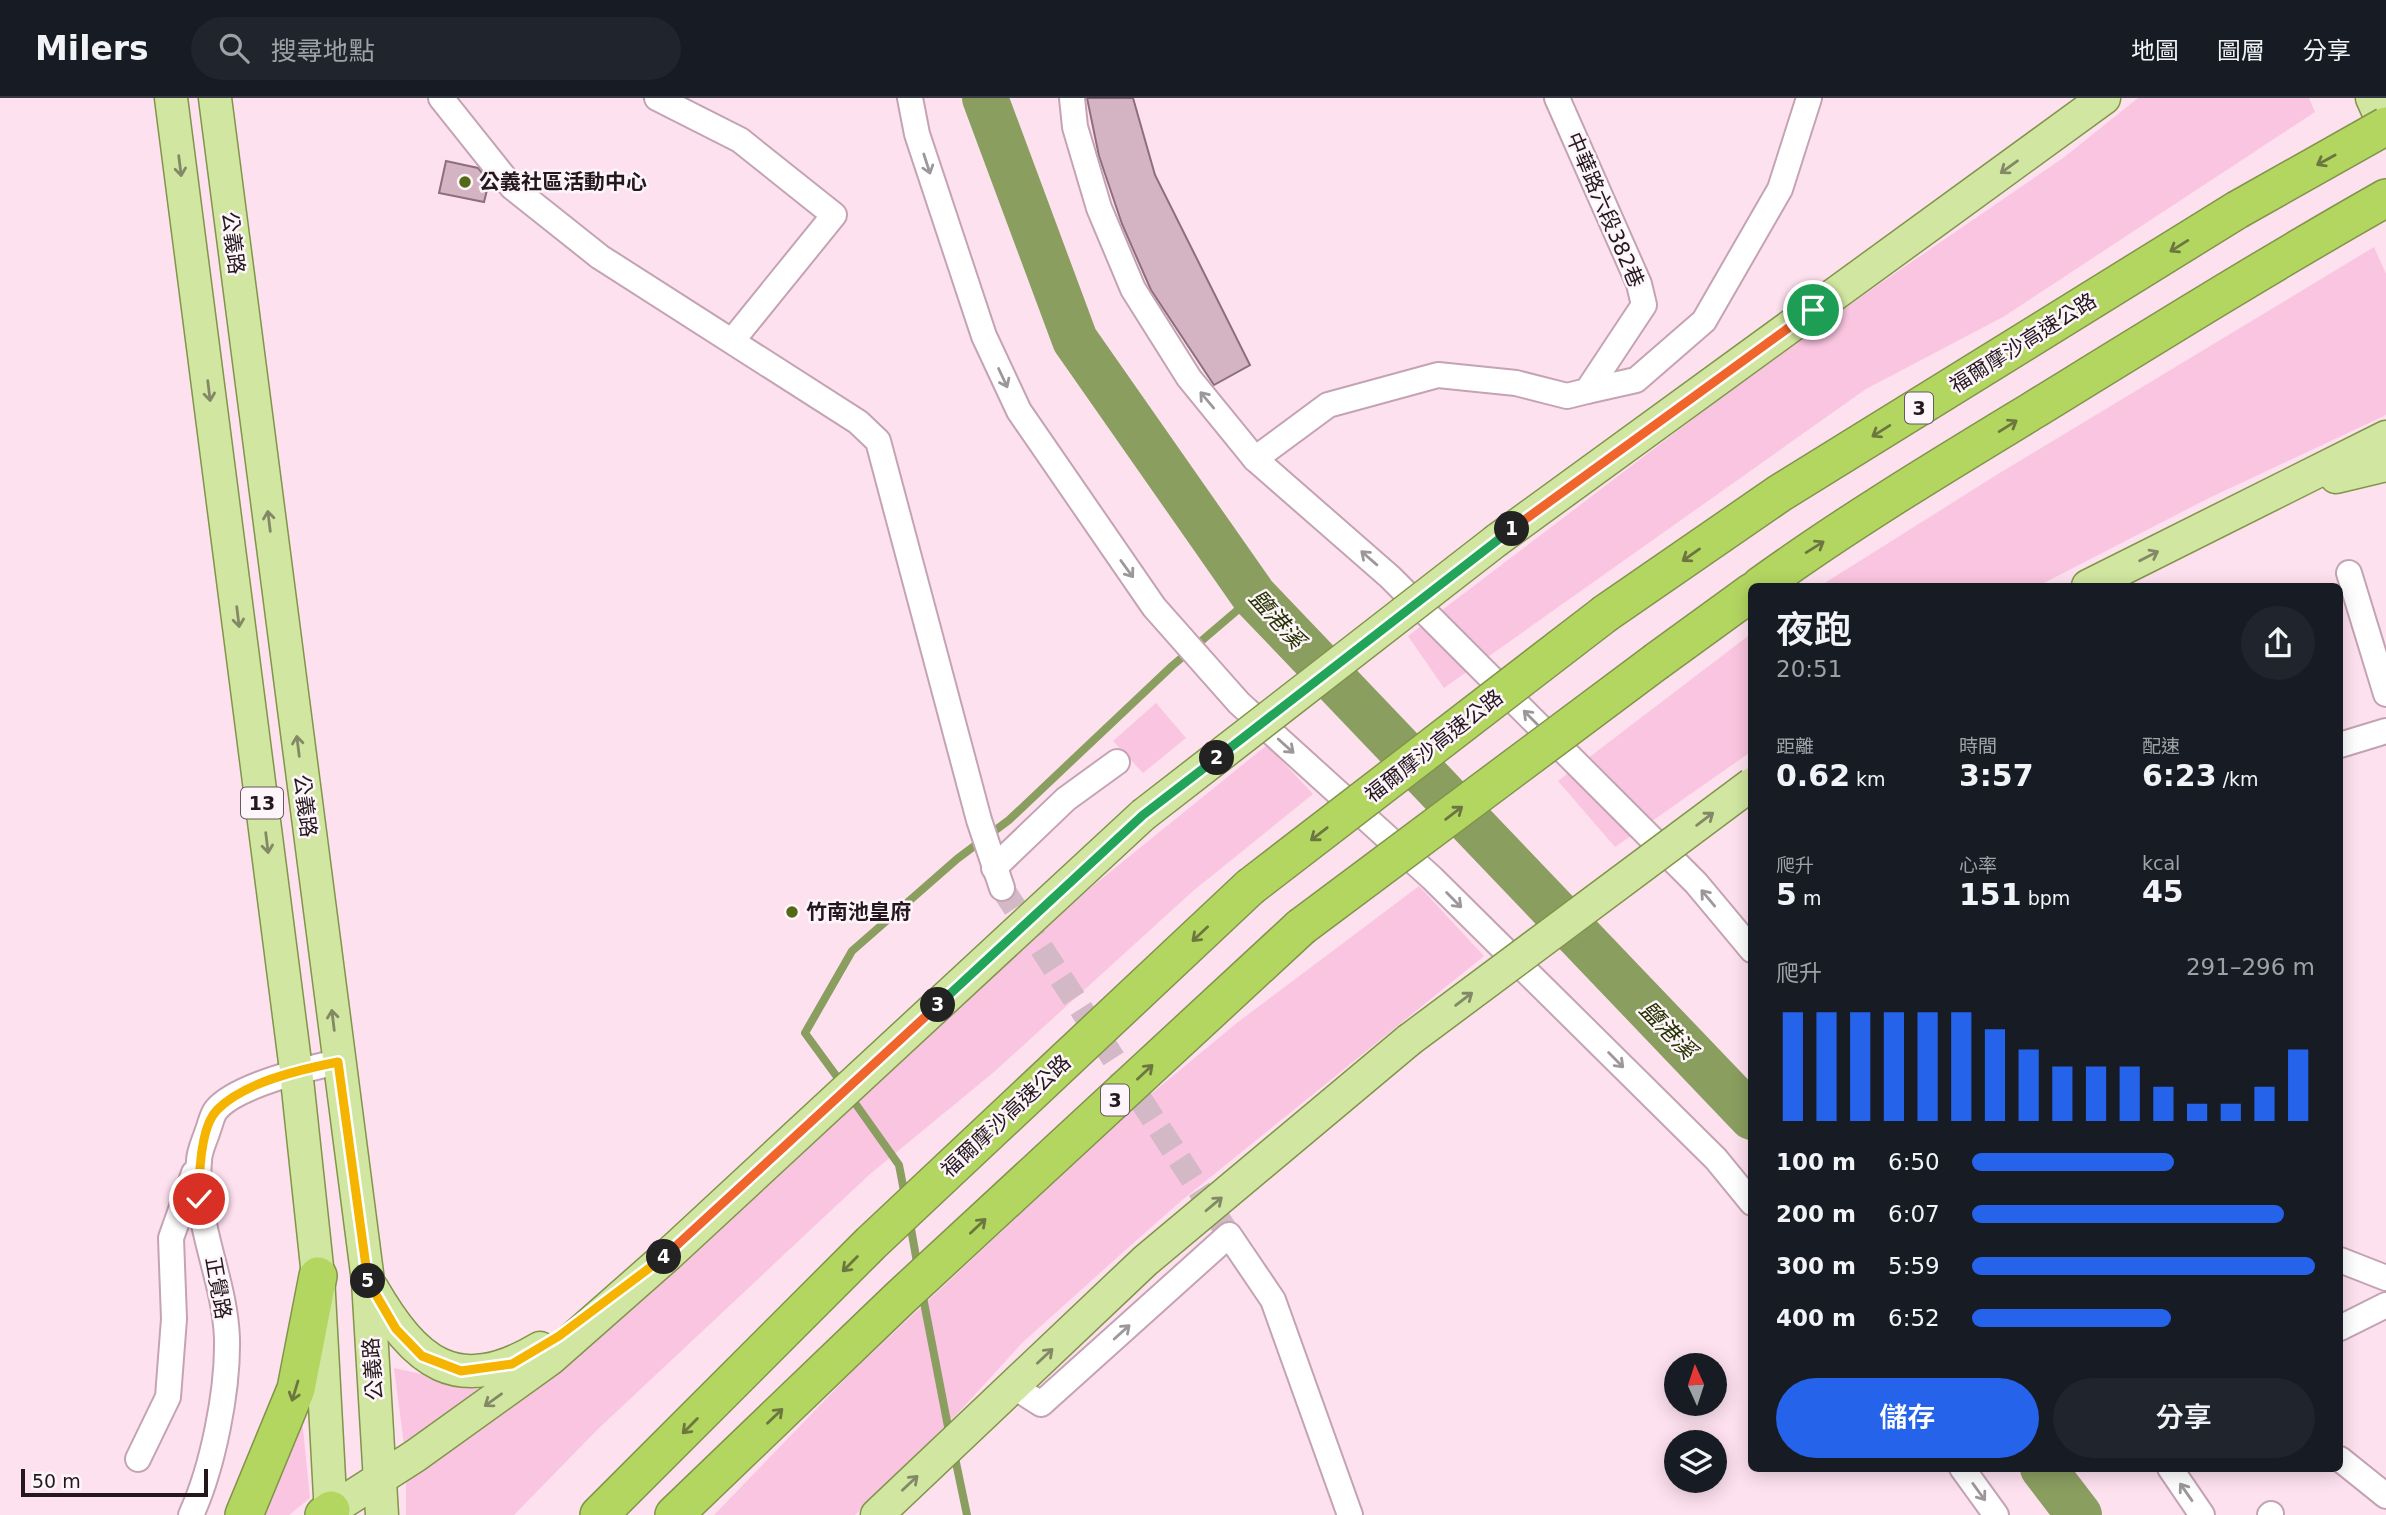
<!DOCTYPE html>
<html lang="zh-TW">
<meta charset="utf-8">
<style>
:root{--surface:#171b24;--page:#20242c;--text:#f1f3f6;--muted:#9ea1a6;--line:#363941;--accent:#2563eb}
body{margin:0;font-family:"DejaVu Sans","Noto Sans TC",sans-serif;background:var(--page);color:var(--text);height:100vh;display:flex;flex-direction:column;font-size:26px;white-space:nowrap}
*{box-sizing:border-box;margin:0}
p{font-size:23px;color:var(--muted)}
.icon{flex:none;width:38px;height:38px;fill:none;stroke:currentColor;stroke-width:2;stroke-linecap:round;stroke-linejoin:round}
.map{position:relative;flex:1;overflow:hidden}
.details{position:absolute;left:1748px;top:485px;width:595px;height:889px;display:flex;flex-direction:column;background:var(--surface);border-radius:10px;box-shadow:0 4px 18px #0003}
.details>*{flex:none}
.needle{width:46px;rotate:357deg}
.fabs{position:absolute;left:1664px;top:1255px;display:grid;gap:14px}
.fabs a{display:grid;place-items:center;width:63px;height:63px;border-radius:50%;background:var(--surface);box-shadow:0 4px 18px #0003;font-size:35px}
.scale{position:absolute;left:21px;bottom:18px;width:187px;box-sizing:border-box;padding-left:7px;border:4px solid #24181e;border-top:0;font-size:19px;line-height:24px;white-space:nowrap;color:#24181e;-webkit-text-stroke:5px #fdf5f9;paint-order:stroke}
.pin{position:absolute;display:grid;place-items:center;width:60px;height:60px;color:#fff;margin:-30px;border:4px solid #fff;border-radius:50%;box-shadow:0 2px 7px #0007}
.km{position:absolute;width:35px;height:35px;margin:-18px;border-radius:50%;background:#222;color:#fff;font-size:19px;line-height:35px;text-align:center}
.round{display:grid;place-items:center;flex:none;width:74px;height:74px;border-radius:37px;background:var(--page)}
.head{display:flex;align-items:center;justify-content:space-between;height:119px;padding:0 28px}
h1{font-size:38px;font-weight:600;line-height:52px}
.figures{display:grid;grid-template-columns:repeat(3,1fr);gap:10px;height:119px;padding:7px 28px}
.figures div{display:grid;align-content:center}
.figures b{font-size:30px;font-weight:600}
.figures small{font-size:19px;font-weight:400}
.figures p{font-size:19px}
.chart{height:196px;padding:14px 28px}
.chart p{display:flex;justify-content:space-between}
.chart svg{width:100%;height:126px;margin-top:7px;stroke:var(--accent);stroke-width:6}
.cta{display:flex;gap:14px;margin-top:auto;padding:14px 28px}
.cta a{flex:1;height:80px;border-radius:42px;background:var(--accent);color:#fff;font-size:28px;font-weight:600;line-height:80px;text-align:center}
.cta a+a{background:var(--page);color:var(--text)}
ul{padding:0 28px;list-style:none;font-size:23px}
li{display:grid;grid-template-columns:112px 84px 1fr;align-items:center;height:52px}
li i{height:18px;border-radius:9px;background:var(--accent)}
header{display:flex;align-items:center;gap:42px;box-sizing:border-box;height:98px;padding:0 35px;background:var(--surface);border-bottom:2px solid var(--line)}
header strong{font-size:33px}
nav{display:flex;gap:38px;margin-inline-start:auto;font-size:24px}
.search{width:490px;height:63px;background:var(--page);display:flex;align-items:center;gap:18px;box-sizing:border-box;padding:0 24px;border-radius:38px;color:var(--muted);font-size:26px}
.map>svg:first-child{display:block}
.green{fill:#fac5e0}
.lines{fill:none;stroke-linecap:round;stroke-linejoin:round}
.stream{stroke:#8a9e60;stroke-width:8}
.river{stroke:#8a9e60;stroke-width:46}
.building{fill:#d4b3c3;stroke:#8d6e7d;stroke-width:2}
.minor-tunnel{stroke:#d2b9c5;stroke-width:24;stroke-dasharray:24 12;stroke-linecap:butt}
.minor-casing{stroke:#c4a3b3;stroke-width:28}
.major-casing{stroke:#81944a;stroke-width:35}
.highway-casing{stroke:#81944a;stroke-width:40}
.minor{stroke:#fff;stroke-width:24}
.major{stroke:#d1e6a0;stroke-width:32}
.highway{stroke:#b3d661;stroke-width:37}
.major-bridge-casing{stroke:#81944a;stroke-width:35;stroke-linecap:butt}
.highway-bridge-casing{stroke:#81944a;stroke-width:40;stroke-linecap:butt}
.major-bridge{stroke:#d1e6a0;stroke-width:32}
.highway-bridge{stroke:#b3d661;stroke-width:37}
.oneway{stroke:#6c7740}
.oneway2{stroke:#9c979a}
.oneway3{stroke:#838966}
.split-1-casing{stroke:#fff;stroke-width:14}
.split-2-casing{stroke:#fff;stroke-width:14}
.split-3-casing{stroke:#fff;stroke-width:14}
.split-4-casing{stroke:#fff;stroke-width:14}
.split-5-casing{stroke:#fff;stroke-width:14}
.split-6-casing{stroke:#fff;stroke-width:14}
.split-1{stroke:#f0652b;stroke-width:9}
.split-2{stroke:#22a559;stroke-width:9}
.split-3{stroke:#22a559;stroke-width:9}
.split-4{stroke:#f0652b;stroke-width:9}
.split-5{stroke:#f5b400;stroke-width:9}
.split-6{stroke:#f5b400;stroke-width:9}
.poi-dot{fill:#546918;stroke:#fdf5f9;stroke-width:2.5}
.labels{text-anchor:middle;stroke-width:5;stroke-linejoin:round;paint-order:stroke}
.shield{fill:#fdf5f9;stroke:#655a60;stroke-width:2}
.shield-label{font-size:19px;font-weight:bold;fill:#24181e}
.poi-label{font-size:21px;font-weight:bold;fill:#24181e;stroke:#fdf5f9;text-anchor:start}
.street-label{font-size:21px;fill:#24181e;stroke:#fdf5f9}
.water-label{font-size:23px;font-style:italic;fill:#263201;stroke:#fdf5f9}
</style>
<header>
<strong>Milers</strong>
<div class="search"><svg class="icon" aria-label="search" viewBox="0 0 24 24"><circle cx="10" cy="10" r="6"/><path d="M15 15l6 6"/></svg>搜尋地點</div>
<nav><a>地圖</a><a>圖層</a><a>分享</a></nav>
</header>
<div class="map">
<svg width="2386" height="1417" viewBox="0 0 2386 1417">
<rect width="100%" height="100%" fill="#fee1ef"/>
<g class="green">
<path d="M2138,0H2309L2315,14L2003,219L1866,291L1444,590L1408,538L1722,299L1875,189L2063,60Z"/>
<path d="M2374,149L2386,176V317L2209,400L2038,488H1820L1998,376Z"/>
<path d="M1752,535V653L1615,749L1558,683Z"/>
<path d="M1156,605L1186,640L1143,675L1113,643Z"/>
<path d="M1267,647L1313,696L1193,793L994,974L870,1076L598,1331L514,1417H406V1383L543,1279L1073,804Z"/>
<path d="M1419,788L1484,858L1181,1103L1121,1156L1022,1245L959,1314L855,1417H714L853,1273L1128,1015L1238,924Z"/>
<path d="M394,1270L439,1280L489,1285L404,1347Z"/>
<path d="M302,1321L310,1400L289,1417H260L279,1381Z"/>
</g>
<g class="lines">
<g class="stream">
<path d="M843,987L805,935L852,853L957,761L1009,722L1172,568L1254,498"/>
<path d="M850,998L899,1067L905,1098"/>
<path d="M910,1125L918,1170"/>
<path d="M922,1194L950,1339"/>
<path d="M954,1355L967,1417"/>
</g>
<g class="river">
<path d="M985,0L1075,242L1254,498L1752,1019"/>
<path d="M2043,1370L2079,1417"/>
</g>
</g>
<g class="building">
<path d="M1087,0H1133L1155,77L1250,267L1214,287L1151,192L1122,126L1099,58Z"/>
<path d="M446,63L478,70L489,84L484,104L439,95Z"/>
</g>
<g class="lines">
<path class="minor-tunnel" d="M1002,790L1229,1137"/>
<g class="minor-casing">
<g id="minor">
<path d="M441,0L512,89L600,159L858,324L878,343L979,722L1002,790"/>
<path d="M657,0L740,42L834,117L732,243"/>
<path d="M910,0L917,36L984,238L1019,313L1154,509L1239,605L1432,780L1716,1061L1752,1105"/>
<path d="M1072,0L1075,29L1099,110L1133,191L1189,280L1255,361L1390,479L1696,785L1752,852"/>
<path d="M1587,293L1636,282L1704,223L1780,91L1809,0"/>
<path d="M1255,361L1328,307L1438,277L1516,285L1567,298L1587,293L1644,207L1639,186L1557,0"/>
<path d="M2349,475L2386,596"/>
<path d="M2340,647L2386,633"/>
<path d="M994,770L1066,701L1117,664"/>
<path d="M2340,1162L2386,1180"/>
<path d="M2340,1230L2386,1207"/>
<path d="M1013,1288L1041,1306L1229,1137L1273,1202L1350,1417"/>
<path d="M138,1361L168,1299L174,1221L171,1140L194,1075"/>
<path d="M2340,1361L2386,1398"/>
<path d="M1962,1370L1996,1417"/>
<path d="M2170,1370L2202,1417"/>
<path d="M191,1417C213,1369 228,1293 227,1241C225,1180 193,1123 199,1063C199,1053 205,1042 208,1032C210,1027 212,1017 216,1012C235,988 309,970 338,964"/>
<path d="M2270,1417L2271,1416"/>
</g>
</g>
<g class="major-casing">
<g id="major">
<path d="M171,0L296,972L318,1178L331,1417"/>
<path d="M215,0L368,1183L382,1417"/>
<path d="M2372,0L2386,31"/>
<path d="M2336,379L2386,367"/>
<path d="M1497,442L2104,0"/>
<path d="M2088,488L2386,339"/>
<path d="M372,1190C415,1264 456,1300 540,1250"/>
<path d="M331,1412L415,1358L550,1261L668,1157L1143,717"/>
<path d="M877,1417L1145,1163L1409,942"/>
</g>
</g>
<g class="highway-casing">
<g id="highway">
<path d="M1760,488C1847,425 1940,369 2032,313C2149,241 2266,168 2386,100"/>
<path d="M1606,515L1780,395L2237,112"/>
<path d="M1657,563L1752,494"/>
<path d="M244,1417L296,1291L318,1178"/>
<path d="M324,1417L331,1412"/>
<path d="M599,1417L871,1145L1250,789"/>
<path d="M674,1417L900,1200L1301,829"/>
</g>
</g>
<use href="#minor" class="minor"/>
<use href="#major" class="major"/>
<use href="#highway" class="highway"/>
<g class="major-bridge-casing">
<g id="major-bridge">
<path d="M1143,717L1497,442"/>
<path d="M1409,942L1752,686"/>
</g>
</g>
<g class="highway-bridge-casing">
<g id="highway-bridge">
<path d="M2237,112L2386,28"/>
<path d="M1250,789L1606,515"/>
<path d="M1301,829L1657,563"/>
</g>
</g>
<use href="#major-bridge" class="major-bridge"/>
<use href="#highway-bridge" class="highway-bridge"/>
</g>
<defs><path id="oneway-shaft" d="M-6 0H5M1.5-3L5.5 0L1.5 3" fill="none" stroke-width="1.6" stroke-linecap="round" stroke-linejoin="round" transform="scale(1.75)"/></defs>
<g class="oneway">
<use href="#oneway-shaft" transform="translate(2326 62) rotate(151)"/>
<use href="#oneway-shaft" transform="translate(2179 148) rotate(148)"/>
<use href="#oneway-shaft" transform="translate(2008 328) rotate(-32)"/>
<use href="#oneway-shaft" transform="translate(1881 333) rotate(148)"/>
<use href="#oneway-shaft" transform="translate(1815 449) rotate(-32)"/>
<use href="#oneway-shaft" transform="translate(1691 457) rotate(145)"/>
<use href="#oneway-shaft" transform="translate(1454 715) rotate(-37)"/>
<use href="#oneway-shaft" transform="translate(1319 736) rotate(142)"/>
<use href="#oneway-shaft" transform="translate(1200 836) rotate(137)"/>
<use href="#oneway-shaft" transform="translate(1145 974) rotate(-43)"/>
<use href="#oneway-shaft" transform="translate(978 1128) rotate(-43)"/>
<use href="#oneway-shaft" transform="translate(850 1166) rotate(135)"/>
<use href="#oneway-shaft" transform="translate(295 1293) rotate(107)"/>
<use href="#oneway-shaft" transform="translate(775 1318) rotate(-44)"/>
<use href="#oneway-shaft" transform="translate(690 1328) rotate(135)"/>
</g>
<g class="oneway2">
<use href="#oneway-shaft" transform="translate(927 66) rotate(72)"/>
<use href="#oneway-shaft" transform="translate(1003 280) rotate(65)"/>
<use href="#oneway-shaft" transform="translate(1207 302) rotate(-130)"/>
<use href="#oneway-shaft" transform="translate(1369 460) rotate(-139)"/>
<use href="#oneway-shaft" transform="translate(1127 471) rotate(54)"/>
<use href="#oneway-shaft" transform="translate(1531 620) rotate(-135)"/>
<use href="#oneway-shaft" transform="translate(1286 648) rotate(42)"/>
<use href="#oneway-shaft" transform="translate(1708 800) rotate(-130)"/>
<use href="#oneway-shaft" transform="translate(1454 802) rotate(45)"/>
<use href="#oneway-shaft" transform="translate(1616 962) rotate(45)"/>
<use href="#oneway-shaft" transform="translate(1122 1234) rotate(-42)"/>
<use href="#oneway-shaft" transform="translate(1979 1394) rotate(54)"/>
<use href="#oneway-shaft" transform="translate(2186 1394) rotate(-125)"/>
</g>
<g class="oneway3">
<use href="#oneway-shaft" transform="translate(180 68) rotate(83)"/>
<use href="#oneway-shaft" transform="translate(2009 69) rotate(144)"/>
<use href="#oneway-shaft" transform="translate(209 293) rotate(83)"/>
<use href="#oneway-shaft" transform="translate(269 423) rotate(-97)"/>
<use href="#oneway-shaft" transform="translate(2149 458) rotate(-27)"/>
<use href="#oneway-shaft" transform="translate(238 519) rotate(83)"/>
<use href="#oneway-shaft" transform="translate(298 648) rotate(-97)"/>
<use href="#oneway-shaft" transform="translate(1705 721) rotate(-37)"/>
<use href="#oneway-shaft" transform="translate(267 745) rotate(83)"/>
<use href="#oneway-shaft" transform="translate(1464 901) rotate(-37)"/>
<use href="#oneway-shaft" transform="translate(333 922) rotate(-97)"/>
<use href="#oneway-shaft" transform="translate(1214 1106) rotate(-40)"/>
<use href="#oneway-shaft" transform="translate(1045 1258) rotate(-43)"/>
<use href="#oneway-shaft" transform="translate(493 1302) rotate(144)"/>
<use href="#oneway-shaft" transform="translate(910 1385) rotate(-43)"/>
</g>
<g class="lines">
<g class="split-1-casing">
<path id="split-1" d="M1512,431L1813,212"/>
</g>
<g class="split-2-casing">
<path id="split-2" d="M1217,660L1512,431"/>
</g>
<g class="split-3-casing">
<path id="split-3" d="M938,907L1143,717L1217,660"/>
</g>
<g class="split-4-casing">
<path id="split-4" d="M664,1159L938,907"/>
</g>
<g class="split-5-casing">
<path id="split-5" d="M368,1183L396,1231L422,1258L461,1273L512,1266L559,1238L664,1159"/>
</g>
<g class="split-6-casing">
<path id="split-6" d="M199,1101C199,1078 200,1029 217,1012C244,984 302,971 338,964L368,1183"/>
</g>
<use href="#split-1" class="split-1"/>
<use href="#split-2" class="split-2"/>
<use href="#split-3" class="split-3"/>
<use href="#split-4" class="split-4"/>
<use href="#split-5" class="split-5"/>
<use href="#split-6" class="split-6"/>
</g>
<g class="poi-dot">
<circle cx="465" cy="84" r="7"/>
<circle cx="792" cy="814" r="7"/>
</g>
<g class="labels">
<g class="shield">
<rect x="1905" y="294.5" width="28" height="31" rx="5"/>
<rect x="241" y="689.5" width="42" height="31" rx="5"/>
<rect x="1101" y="986.5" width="28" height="31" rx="5"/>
</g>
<g class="shield-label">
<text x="1919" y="317">3</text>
<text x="262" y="712">13</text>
<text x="1115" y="1009">3</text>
</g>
<g class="poi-label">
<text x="479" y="91">公義社區活動中心</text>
<text x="806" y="821">竹南池皇府</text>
</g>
<g class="street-label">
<text transform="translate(1605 112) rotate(67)" y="7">中華路六段382巷</text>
<text transform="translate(233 145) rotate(83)" y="7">公義路</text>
<text transform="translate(2023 245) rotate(-32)" y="7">福爾摩沙高速公路</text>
<text transform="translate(1434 648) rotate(-38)" y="7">福爾摩沙高速公路</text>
<text transform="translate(305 708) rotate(83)" y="7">公義路</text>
<text transform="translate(1006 1018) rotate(-43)" y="7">福爾摩沙高速公路</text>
<text transform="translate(218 1190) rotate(80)" y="7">正覺路</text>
<text transform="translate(373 1271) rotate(-94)" y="7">公義路</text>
</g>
<g class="water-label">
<text transform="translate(1277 521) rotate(48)" y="8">鹽港溪</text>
<text transform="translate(1668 932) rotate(46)" y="8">鹽港溪</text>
</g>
</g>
</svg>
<div class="fabs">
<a><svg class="needle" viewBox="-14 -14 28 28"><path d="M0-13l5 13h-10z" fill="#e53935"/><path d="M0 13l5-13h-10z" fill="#9ea1a6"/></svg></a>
<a><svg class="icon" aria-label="layers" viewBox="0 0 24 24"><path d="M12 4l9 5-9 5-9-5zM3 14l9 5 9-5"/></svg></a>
</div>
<div class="scale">50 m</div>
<div class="pin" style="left:1813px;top:212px;background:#1e9e55"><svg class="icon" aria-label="arrive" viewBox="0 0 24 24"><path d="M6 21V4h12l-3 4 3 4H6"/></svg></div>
<div class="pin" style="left:199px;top:1101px;background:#d93025"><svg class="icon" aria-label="check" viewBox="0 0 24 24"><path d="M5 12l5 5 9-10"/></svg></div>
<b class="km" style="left:1512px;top:431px">1</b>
<b class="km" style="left:1217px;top:660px">2</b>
<b class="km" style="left:938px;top:907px">3</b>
<b class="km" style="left:664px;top:1159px">4</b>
<b class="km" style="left:368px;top:1183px">5</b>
<section class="details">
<div class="head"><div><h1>夜跑</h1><p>20:51</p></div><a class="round"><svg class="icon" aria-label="share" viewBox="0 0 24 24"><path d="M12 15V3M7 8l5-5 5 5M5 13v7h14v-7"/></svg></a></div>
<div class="figures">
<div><p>距離</p><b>0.62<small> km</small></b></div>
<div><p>時間</p><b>3:57</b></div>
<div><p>配速</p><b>6:23<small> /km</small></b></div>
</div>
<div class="figures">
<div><p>爬升</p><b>5<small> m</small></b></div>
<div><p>心率</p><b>151<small> bpm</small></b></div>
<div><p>kcal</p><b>45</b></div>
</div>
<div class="chart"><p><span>爬升</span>291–296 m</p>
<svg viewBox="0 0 160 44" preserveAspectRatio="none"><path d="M5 44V6M15 44V6M25 44V6M35 44V6M45 44V6M55 44V6M65 44V12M75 44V19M85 44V25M95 44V25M105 44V25M115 44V32M125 44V38M135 44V38M145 44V32M155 44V19"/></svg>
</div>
<ul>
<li><b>100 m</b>6:50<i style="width:59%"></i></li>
<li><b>200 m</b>6:07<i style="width:91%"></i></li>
<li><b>300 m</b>5:59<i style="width:100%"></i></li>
<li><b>400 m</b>6:52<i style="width:58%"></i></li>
</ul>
<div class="cta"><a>儲存</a><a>分享</a></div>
</section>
</div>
